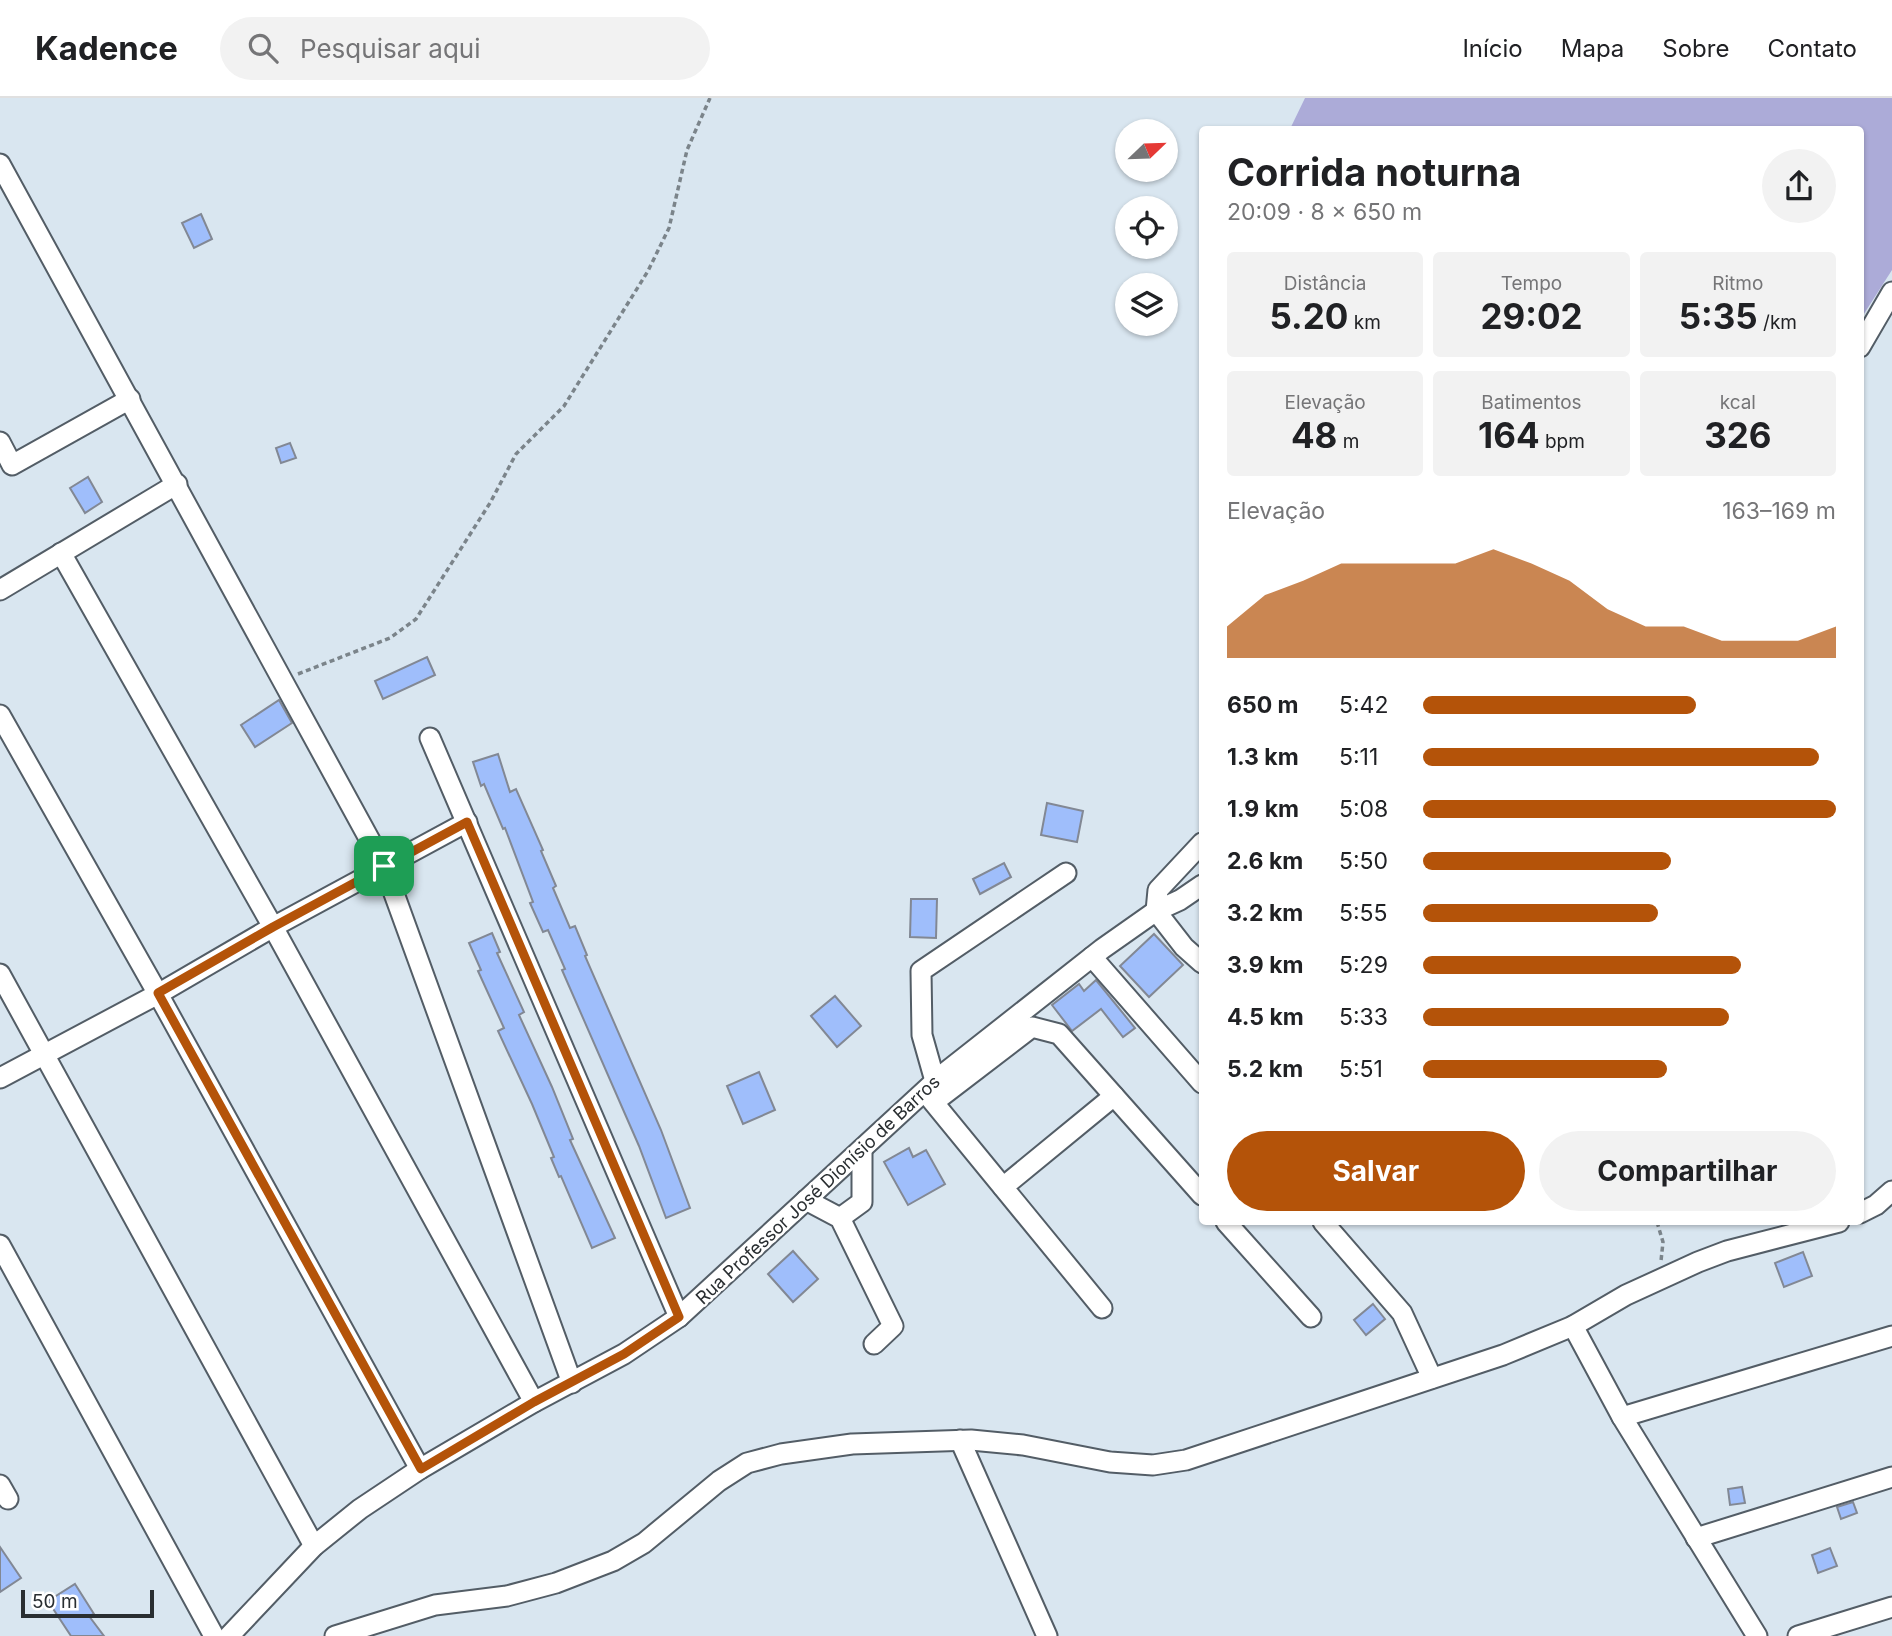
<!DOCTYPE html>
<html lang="pt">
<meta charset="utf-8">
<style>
:root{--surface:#fff;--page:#f2f2f2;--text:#202124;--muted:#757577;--line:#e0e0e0;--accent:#b45309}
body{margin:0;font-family:Inter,sans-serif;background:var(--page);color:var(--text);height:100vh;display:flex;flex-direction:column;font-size:26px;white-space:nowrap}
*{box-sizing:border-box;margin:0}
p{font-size:23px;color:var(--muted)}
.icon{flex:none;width:38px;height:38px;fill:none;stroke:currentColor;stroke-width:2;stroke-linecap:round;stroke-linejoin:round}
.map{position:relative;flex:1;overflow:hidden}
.drawer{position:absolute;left:1199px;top:28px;width:665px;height:1099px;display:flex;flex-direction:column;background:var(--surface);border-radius:7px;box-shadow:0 2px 5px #0004}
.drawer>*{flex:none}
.needle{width:46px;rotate:67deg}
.tools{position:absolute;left:1115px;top:21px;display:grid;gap:14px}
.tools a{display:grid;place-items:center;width:63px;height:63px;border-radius:50%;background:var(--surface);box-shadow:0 2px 5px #0004;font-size:35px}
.scale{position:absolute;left:21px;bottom:18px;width:133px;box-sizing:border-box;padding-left:7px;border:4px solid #292e31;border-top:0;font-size:19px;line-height:24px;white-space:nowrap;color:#292e31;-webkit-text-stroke:5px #fff;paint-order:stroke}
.pin{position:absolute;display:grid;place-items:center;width:60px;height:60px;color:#fff;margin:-30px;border-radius:14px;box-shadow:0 4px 10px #0006}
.round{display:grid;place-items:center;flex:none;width:74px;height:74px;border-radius:37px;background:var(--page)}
.summary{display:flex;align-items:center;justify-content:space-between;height:119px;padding:0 28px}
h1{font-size:38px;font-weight:700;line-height:52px}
.figures{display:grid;grid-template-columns:repeat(3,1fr);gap:10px;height:119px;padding:7px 28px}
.figures div{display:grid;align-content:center;border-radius:7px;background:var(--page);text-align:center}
.figures b{font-size:35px;font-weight:700}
.figures small{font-size:19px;font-weight:400}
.figures p{font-size:19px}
.chart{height:196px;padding:14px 28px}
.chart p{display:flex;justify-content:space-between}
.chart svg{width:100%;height:126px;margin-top:7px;fill:var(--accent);opacity:.7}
.primary-button{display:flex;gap:14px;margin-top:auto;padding:14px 28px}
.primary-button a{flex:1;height:80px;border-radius:42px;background:var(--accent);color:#fff;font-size:28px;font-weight:700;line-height:80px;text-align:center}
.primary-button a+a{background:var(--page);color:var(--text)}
ul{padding:0 28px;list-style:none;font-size:23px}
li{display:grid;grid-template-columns:112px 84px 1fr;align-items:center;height:52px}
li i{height:18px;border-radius:9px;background:var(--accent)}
header{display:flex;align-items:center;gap:42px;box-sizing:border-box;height:98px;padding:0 35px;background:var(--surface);border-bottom:2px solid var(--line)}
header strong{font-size:33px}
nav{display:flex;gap:38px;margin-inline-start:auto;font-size:24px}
.search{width:490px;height:63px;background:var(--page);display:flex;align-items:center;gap:18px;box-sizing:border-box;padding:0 24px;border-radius:38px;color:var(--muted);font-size:26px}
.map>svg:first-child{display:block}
.green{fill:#acabd8}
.building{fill:#9fbefb;stroke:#828894;stroke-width:2}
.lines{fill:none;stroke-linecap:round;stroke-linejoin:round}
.minor-casing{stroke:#535d66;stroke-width:23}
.path{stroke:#7b848a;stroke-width:3.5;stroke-dasharray:5 3.5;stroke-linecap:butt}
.minor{stroke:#fff;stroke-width:19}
.route-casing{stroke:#fff;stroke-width:14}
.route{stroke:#b45309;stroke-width:9}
.labels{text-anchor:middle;stroke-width:5;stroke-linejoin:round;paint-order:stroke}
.street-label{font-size:18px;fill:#292e31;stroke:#fff}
</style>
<header>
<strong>Kadence</strong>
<div class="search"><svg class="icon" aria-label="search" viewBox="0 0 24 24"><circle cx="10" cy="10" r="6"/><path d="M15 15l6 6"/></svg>Pesquisar aqui</div>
<nav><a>Início</a><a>Mapa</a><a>Sobre</a><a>Contato</a></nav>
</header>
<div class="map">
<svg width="1892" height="1538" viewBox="0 0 1892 1538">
<rect width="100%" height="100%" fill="#d9e6f0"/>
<path class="green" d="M1305,0H1892V172L1860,222V32L1290,31Z"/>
<g class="building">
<path d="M201,116L212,141L194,150L182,125Z"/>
<path d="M290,345L296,360L281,365L276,350Z"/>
<path d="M88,379L102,404L85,415L70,390Z"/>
<path d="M427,559L435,577L383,601L375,583Z"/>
<path d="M279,602L292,625L255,649L241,627Z"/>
<path d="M498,656L510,694L516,691L543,752L541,753L556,788L553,790L570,830L575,828L587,857L585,858L661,1032L690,1110L666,1120L639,1048L562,872L565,871L548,832L543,834L530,805L533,804L505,730L503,731L484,686L481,688L473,664Z"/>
<path d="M1047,705L1083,713L1077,744L1041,737Z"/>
<path d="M1004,765L1011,779L980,796L973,781Z"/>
<path d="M911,801H937L936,840L910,839Z"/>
<path d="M492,835L500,854L497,855L524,914L519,917L552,989L573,1041L570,1042L615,1140L592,1150L561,1078L559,1079L551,1060L554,1059L532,1006L498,933L504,930L478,873L481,872L469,845Z"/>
<path d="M1154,836L1183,867L1149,899L1120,868Z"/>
<path d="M1096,882L1135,930L1123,939L1101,911L1072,933L1052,907L1079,886L1084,893Z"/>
<path d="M835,898L861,928L837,949L811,918Z"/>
<path d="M759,974L775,1012L743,1026L727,988Z"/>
<path d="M909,1050L913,1059L926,1052L945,1086L908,1107L884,1064Z"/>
<path d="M793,1153L818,1181L793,1204L768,1176Z"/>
<path d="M1803,1154L1812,1178L1784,1189L1775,1165Z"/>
<path d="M1373,1206L1385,1221L1366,1237L1354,1222Z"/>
<path d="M1742,1389L1745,1405L1730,1407L1728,1391Z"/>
<path d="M1853,1404L1857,1415L1841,1421L1837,1409Z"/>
<path d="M0,1449L21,1480L0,1494Z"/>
<path d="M1830,1450L1837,1468L1818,1475L1812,1457Z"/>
<path d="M75,1486L94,1516L89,1518L104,1538H71L48,1503Z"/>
</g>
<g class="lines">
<g class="minor-casing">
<g id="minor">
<path d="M0,66L384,768L572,1285"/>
<path d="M1860,249L1892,194"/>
<path d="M0,344L12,367L130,301"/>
<path d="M61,455L273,829L534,1304"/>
<path d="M0,492L177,386"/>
<path d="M0,617L158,896L420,1371"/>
<path d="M430,640L679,1219"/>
<path d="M1202,745L1158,792L1156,813L1184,849L1202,865"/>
<path d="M1092,859L1202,985"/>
<path d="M0,876L314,1448"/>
<path d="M0,980L158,896L273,829L467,724"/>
<path d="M935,983L922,937L921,873L1066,775"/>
<path d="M925,994L1102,1210"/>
<path d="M934,1004L1032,929L1059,936L1202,1097"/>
<path d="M1003,1089L1114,998"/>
<path d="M806,1102L840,1120L893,1228L874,1246"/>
<path d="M1860,1115L1876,1107L1892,1093"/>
<path d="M840,1120L862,1104V1051"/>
<path d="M1226,1124L1311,1219"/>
<path d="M1323,1124L1402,1215L1432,1280"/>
<path d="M0,1147L214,1538"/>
<path d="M1573,1228L1622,1319L1757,1538"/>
<path d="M1622,1319L1892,1238"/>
<path d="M960,1342L1047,1538"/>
<path d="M0,1387L8,1401"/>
<path d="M1696,1440L1892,1379"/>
<path d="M229,1538L314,1448L360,1411L420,1371L534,1304L624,1256L679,1219L942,977L1102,851L1156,813L1180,802L1202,787"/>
<path d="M335,1538L435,1507L507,1498L556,1485L613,1463L644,1445L719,1383L747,1365L781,1356L852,1346L971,1342L1023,1347L1110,1364L1153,1367L1186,1362L1503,1257L1573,1228L1626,1197L1698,1164L1727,1153L1839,1124"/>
<path d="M1798,1538L1892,1509"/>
</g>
</g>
<g class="path">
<path d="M298,576L390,540L416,521L490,405L516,356L564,308L648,173L669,130L687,52L710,0"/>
<path d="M1657,1124L1663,1144L1661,1163"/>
</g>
<use href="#minor" class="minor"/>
</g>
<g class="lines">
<g class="route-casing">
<path id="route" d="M467,724L679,1219L624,1256L534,1304L421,1371L158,895L273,829Z"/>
</g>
<use href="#route" class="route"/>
</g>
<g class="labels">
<g class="street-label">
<text transform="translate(818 1092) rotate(-43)" y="6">Rua Professor José Dionísio de Barros</text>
</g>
</g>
</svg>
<div class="tools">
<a><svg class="needle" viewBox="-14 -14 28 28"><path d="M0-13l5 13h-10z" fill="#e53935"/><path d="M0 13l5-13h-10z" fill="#757577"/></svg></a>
<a><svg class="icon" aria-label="locate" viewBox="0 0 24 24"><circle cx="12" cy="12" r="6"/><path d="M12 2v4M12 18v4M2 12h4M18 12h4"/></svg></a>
<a><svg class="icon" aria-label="layers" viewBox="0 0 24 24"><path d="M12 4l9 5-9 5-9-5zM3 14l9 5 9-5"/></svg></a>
</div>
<div class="scale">50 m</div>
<div class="pin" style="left:384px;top:768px;background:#1e9e55"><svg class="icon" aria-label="arrive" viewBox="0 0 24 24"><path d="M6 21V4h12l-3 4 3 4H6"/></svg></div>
<section class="drawer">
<div class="summary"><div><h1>Corrida noturna</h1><p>20:09 · 8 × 650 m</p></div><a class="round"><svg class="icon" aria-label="share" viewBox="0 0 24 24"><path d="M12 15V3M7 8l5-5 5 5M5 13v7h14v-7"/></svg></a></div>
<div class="figures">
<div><p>Distância</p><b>5.20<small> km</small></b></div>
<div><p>Tempo</p><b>29:02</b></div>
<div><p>Ritmo</p><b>5:35<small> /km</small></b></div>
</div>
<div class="figures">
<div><p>Elevação</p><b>48<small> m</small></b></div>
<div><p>Batimentos</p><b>164<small> bpm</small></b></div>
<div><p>kcal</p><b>326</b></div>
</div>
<div class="chart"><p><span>Elevação</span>163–169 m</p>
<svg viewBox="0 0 160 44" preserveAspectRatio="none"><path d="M0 44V33L10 22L20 17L30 11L40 11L50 11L60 11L70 6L80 11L90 17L100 27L110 33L120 33L130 38L140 38L150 38L160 33V44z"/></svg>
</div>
<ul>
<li><b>650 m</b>5:42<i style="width:66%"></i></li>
<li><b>1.3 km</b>5:11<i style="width:96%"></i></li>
<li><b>1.9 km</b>5:08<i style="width:100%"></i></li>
<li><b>2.6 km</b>5:50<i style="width:60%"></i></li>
<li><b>3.2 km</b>5:55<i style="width:57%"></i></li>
<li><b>3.9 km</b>5:29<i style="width:77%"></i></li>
<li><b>4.5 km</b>5:33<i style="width:74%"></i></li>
<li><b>5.2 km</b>5:51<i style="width:59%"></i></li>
</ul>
<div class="primary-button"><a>Salvar</a><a>Compartilhar</a></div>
</section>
</div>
